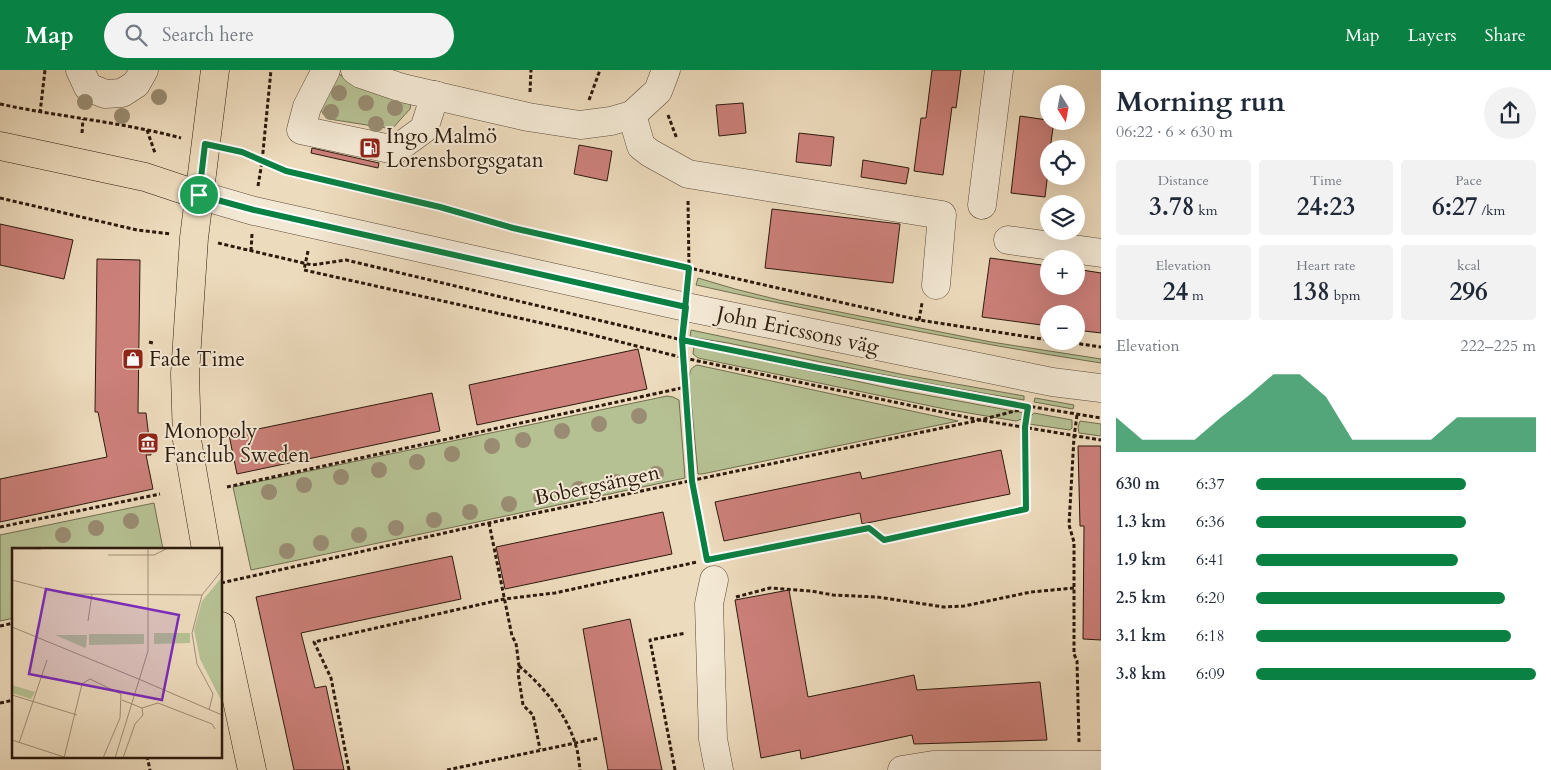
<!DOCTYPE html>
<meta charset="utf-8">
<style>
:root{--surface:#fff;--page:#f2f2f3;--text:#1f2937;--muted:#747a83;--accent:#0b8043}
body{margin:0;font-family:Cardo,serif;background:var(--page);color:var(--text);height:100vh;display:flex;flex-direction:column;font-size:19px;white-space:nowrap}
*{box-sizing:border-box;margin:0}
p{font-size:16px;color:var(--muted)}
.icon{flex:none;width:28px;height:28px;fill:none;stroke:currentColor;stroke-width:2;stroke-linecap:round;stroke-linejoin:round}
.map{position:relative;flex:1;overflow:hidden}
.side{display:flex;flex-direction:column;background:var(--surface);width:450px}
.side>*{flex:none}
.needle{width:32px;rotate:169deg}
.fabs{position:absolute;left:1040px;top:15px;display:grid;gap:10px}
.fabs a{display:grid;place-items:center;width:45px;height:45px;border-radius:50%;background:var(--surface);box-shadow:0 5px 20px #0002;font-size:25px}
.pin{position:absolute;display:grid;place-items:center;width:42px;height:42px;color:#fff;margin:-21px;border:2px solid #fff;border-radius:50%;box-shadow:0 1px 5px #0007}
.round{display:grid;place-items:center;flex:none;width:52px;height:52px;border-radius:26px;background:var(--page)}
.summary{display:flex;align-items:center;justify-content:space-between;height:85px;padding:0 15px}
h1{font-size:28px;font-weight:800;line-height:38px}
.metrics{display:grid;grid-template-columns:repeat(3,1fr);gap:8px;height:85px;padding:5px 15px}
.metrics div{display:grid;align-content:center;border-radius:5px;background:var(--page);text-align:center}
.metrics b{font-size:25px;font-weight:800}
.metrics small{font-size:14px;font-weight:400}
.metrics p{font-size:14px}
.chart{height:140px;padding:10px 15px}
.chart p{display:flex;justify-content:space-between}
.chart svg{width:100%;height:90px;margin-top:5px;fill:var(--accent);opacity:.7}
ul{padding:0 15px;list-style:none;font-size:16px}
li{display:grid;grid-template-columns:80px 60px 1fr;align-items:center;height:38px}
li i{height:12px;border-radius:6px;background:var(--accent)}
header{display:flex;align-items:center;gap:30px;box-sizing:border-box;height:70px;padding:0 25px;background:var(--accent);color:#fff}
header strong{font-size:24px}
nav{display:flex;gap:28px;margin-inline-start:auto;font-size:18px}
.search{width:350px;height:45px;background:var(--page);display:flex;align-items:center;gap:12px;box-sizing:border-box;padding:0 18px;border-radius:28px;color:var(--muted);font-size:19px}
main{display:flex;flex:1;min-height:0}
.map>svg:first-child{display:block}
.green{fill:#b6c193;stroke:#716e50}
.building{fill:#cc807a;stroke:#2c1a0d}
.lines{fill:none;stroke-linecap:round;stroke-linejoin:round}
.minor-casing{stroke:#5c4a39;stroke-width:29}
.major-casing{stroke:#2c1a0d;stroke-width:29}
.path{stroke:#2c1a0d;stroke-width:3;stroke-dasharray:4 2.5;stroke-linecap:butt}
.minor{stroke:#f3e8d4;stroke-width:28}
.major{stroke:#eddbbd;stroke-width:28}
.tree{fill:#998c72}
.route-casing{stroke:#fff;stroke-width:10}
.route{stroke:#0b8043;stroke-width:6}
.labels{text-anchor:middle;stroke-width:4;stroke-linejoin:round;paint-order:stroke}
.poi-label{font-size:21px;fill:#2c1a0d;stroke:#f3e8d4;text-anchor:start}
.street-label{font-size:21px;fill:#2c1a0d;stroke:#f3e8d4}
.inset-road{fill:none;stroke:#a08e77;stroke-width:1}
.view{fill:#7b2cbf;fill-opacity:0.15;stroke:#7b2cbf;stroke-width:2.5}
.inset-edge{fill:none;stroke:#2c1a0d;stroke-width:2.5}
</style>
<header>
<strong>Map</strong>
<div class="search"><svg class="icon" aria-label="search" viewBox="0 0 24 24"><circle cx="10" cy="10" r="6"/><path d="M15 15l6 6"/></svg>Search here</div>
<nav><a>Map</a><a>Layers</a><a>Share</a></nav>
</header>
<main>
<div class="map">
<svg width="1101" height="700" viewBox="0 0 1101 700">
<rect width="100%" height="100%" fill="#eddbbd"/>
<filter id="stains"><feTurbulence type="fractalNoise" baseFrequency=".004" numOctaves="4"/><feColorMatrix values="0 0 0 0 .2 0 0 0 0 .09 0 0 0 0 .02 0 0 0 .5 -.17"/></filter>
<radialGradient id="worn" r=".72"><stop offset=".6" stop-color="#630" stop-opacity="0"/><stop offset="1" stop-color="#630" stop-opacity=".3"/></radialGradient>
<g class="green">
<path d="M338,4L411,33L410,39L392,59L329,49C310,39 331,16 338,4Z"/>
<path d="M698,208L735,219L779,230L991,272L1101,289V293C965,272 831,245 696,215Z"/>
<path d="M691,260L905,305L1024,326V330C924,314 826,293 728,273L690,267Z"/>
<path d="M694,276L893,319L1024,343L1022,349L1016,351L945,339L698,288L693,284Z"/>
<path d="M697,295L958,351L702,404H698L689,309C690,301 690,298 697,295Z"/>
<path d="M667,326L673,327L679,330L685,408L251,500L233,417Z"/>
<path d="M1035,328L1074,335L1073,339L1034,332Z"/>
<path d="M1034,343L1072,350V358L1070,360L1029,354V348Z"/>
<path d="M1080,351L1101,354V366L1079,363L1078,357Z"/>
<path d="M154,433L163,479H14V548L0,551V465Z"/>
</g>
<g class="building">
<path d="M932,0H961L956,38L952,37L943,105L914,101L921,48H926Z"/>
<path d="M743,33L746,63L719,66L716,35Z"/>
<path d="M1020,46L1054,51L1050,79H1049V93L1045,127L1011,123Z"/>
<path d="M799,63L834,67L831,96L796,92Z"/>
<path d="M579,75L612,81L607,111L574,104Z"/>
<path d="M312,78L379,93L378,98L311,83Z"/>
<path d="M863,90L909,98L906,114L861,107Z"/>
<path d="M772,139L900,154L893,213L765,198Z"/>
<path d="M0,154L73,170L64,209L0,195Z"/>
<path d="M990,188L1049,196V216H1076V199L1101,203V263L1076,260V244H1049V256L982,247Z"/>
<path d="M97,189L140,190L138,343H146L151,385H146L153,419L0,452V409L107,387L98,342H95Z"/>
<path d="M638,279L647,319L477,355L469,315Z"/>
<path d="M432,323L440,361L237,404L229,365Z"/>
<path d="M1078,376H1101V570L1083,569L1084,456H1080Z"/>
<path d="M1001,380L1010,424L862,454L860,443L724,471L715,432L860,402L862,409Z"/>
<path d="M663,442L672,484L505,519L496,477Z"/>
<path d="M452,486L461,529L301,563L315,618L326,616L344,700H294L256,527Z"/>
<path d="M789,520L808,627L914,605L917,620L1040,612L1047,670L914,674L912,665L801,689L800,680L761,688L735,530Z"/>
<path d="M630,549L662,700H608L583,559Z"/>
</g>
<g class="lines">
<g class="minor-casing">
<g id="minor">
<path d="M80,0L88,17L105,24L122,23L136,14L144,0"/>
<path d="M326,0L307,37L301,60L395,80L424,59L435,25"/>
<path d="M355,0L361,4L402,18L528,47L580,55L611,51L632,45L658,21L666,0"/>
<path d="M632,45L641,76L650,83L688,104L942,145L936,215"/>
<path d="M199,125L254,141L686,237L1052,312L1101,318"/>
<path d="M982,135L999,0"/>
<path d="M1008,170L1101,183"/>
<path d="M714,510L709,534L713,669L719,700"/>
<path d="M902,700L933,695H1101"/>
</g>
</g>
<g class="major-casing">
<g id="major">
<path d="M0,76L145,107L199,125"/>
<path d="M206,479L187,370L185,304L194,168L215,0"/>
<path d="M221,556L252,700"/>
</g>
</g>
<g class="path">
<path d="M530,22L531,0"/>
<path d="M589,30L600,0"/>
<path d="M0,34C60,47 122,52 181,68"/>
<path d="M40,43L45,0"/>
<path d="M668,45L677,69"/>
<path d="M147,60L155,83"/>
<path d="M82,63L83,49"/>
<path d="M228,79L242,82L286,101L440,137L513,158L919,250L1049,270"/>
<path d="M258,116L262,92L271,0"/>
<path d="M0,128L137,160L171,164"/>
<path d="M218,173L312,195L346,190L682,270L960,325L1101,348"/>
<path d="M251,181L252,164"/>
<path d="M308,181L304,200L577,261L684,288L980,350L1101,370"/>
<path d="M688,213L689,198L688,129"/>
<path d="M919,250L922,233"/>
<path d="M683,261L682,270L692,411L706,488"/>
<path d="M1060,271L1101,277"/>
<path d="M149,272L153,273"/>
<path d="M1077,345L1074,367L1069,455L1074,472V584L1077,591L1079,672"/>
<path d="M227,417L686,317"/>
<path d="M489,453L512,566L516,573L519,596L518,603L523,635L533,645L540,679"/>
<path d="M0,457L160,424"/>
<path d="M725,487L869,458L884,470L1026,439L1025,357L1028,337"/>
<path d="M221,513L489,453L980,350L1027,338"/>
<path d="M736,527L770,518L811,521L833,525L877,527L944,537L964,536L1031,522L1074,518"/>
<path d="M0,556L14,553"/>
<path d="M519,596C543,616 566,643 575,673C578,681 579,691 580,700"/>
<path d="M0,633L14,630"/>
<path d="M147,686L150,700"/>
<path d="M349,700L331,608L314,572L504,529L555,523L697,492"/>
<path d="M447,700L599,668"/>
<path d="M675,700L650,570L686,563"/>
</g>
<use href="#minor" class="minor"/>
<use href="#major" class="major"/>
</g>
<g class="tree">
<circle cx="339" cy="23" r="8"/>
<circle cx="159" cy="27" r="8"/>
<circle cx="85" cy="32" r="8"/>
<circle cx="366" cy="33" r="8"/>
<circle cx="395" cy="38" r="8"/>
<circle cx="331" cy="42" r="8"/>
<circle cx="122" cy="46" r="8"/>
<circle cx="376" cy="54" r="8"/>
<circle cx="639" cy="346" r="8"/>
<circle cx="599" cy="354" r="8"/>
<circle cx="562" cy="361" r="8"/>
<circle cx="523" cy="370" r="8"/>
<circle cx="492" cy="376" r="8"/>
<circle cx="452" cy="384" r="8"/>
<circle cx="417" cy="392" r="8"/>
<circle cx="379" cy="400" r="8"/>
<circle cx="656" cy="404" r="8"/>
<circle cx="341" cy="407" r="8"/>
<circle cx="616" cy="412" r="8"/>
<circle cx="304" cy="415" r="8"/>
<circle cx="579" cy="419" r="8"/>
<circle cx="269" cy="422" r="8"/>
<circle cx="541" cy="428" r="8"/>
<circle cx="509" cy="434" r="8"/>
<circle cx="470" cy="442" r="8"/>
<circle cx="434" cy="450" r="8"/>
<circle cx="131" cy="451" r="8"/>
<circle cx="96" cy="458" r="8"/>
<circle cx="396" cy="458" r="8"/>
<circle cx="63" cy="465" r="8"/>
<circle cx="359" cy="465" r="8"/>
<circle cx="321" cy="473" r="8"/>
<circle cx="287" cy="481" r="8"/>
</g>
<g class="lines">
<g class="route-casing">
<path id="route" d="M199,125L254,140L686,237L682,270L692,411L707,490L869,458L884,470L1026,439L1025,357L1028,337L819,298L682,270L689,198L513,158L440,137L286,101L242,82L205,74L199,125"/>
</g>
<use href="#route" class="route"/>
</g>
<defs>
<g id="fuel-square" transform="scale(1.125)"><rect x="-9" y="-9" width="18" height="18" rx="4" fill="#8f2418" stroke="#f3e8d4"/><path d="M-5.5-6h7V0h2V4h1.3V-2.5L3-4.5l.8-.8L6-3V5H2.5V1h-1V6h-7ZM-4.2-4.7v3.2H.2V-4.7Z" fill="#fff"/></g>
<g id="shop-square" transform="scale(1.125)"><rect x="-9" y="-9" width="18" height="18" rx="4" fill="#8f2418" stroke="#f3e8d4"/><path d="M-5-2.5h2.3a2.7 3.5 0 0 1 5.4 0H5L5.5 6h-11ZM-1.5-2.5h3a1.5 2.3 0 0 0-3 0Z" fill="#fff"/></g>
<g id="museum-square" transform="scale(1.125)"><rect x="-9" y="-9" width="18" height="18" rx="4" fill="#8f2418" stroke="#f3e8d4"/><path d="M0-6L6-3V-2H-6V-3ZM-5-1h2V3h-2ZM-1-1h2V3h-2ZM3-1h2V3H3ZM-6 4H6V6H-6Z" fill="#fff"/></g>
</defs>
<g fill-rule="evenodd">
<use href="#fuel-square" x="370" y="78"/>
<use href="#shop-square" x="133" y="289"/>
<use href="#museum-square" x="148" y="373"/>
</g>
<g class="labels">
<g class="poi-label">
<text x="386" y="73">Ingo Malmö<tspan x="386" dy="24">Lorensborgsgatan</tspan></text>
<text x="149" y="296">Fade Time</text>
<text x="164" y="368">Monopoly<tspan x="164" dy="24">Fanclub Sweden</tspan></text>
</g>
<g class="street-label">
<text transform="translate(798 260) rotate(12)" y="7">John Ericssons väg</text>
<text transform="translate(597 415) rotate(-12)" y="7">Bobergsängen</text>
</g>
</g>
<g transform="translate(12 478)">
<rect width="210" height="210" fill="#eddbbd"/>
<path d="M210,29V154L188,111L182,82L190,53ZM142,85H178V95L142,96ZM77,86H132V96L77,97ZM43,87H75L74,99L73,100ZM0,137L23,144L19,151L0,145Z" fill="#b6c193"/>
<path class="inset-road" d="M0,1H29M96,7H142L156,0M0,32L54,46L190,47M76,73L80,46M0,79L129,132M129,132L210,167M0,147L65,167M110,152L130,160M130,160L146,155L200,176L203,181M197,162L201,146L185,116L180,85L190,47L210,22M0,192L52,209M7,195L35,112M52,210L70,136L78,131L109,146L108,170L91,210M103,210L136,103V0M111,210L123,176L131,167L130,160"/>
<path class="view" d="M34,41L167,67L150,152L17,126Z"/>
<rect width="210" height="210" class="inset-edge"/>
</g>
<rect width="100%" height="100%" filter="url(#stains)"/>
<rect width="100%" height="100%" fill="url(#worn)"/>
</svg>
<div class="fabs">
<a><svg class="needle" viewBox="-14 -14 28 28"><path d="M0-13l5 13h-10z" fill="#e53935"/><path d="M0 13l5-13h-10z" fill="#747a83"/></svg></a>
<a><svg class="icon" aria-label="locate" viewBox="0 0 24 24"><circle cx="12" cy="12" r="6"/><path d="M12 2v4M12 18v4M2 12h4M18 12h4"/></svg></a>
<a><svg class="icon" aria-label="layers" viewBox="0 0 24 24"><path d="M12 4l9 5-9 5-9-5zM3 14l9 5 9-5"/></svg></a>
<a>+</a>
<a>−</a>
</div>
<div class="pin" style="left:199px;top:125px;background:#1e9e55"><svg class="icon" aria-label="arrive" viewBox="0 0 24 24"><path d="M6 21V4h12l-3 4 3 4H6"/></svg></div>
</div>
<section class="side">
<div class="summary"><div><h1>Morning run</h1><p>06:22 · 6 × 630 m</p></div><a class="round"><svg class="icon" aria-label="share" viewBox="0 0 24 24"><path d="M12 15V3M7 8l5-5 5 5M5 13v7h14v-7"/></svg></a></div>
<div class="metrics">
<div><p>Distance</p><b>3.78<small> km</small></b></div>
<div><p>Time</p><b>24:23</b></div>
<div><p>Pace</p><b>6:27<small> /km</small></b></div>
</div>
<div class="metrics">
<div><p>Elevation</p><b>24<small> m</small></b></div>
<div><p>Heart rate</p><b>138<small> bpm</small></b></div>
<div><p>kcal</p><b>296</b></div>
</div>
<div class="chart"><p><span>Elevation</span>222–225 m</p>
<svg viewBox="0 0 160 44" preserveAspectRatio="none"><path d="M0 44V27L10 38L20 38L30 38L40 27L50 17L60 6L70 6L80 17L90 38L100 38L110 38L120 38L130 27L140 27L150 27L160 27V44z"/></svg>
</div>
<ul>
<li><b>630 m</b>6:37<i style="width:75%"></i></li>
<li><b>1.3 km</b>6:36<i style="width:75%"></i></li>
<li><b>1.9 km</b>6:41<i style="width:72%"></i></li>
<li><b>2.5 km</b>6:20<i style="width:89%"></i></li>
<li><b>3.1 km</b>6:18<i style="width:91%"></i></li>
<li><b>3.8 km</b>6:09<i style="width:100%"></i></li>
</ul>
</section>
</main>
